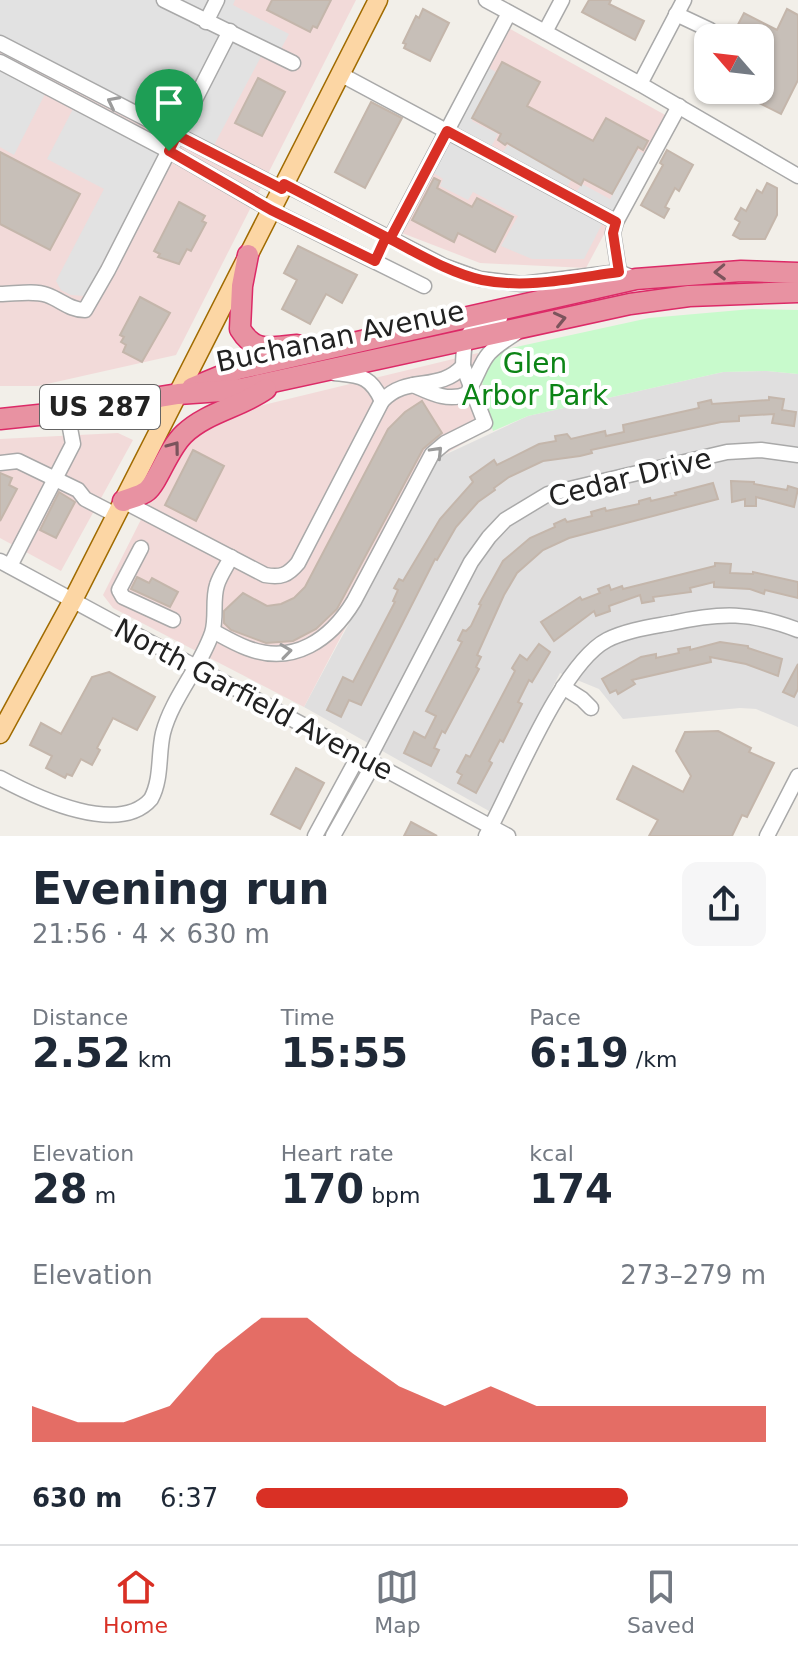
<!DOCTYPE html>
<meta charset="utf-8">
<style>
:root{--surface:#fff;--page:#f6f6f7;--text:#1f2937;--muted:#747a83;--line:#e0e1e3;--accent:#d93025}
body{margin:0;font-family:"DejaVu Sans",sans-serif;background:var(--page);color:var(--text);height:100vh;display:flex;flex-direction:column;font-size:30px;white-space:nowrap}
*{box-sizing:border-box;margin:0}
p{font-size:26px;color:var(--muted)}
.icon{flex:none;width:44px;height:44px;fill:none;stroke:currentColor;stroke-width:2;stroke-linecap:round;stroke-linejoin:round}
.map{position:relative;height:836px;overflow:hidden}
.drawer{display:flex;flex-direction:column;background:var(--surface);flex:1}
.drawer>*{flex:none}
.needle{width:52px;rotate:298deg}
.fabs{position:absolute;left:694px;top:24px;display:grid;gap:16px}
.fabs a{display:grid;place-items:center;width:80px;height:80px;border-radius:16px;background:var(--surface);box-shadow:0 2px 6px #0004;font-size:40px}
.pin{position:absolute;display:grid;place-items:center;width:68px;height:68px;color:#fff;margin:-82px -34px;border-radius:50% 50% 50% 0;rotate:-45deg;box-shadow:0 0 8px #0007}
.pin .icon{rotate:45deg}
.round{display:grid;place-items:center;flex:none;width:84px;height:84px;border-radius:16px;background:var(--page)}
.headline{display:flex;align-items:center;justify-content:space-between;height:136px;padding:0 32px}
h1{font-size:44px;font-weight:700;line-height:60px}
.stats{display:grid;grid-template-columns:repeat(3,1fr);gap:12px;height:136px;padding:8px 32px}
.stats div{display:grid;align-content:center}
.stats b{font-size:40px;font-weight:700}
.stats small{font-size:22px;font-weight:400}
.stats p{font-size:22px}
.chart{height:224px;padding:16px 32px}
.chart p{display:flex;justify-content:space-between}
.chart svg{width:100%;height:144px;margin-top:8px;fill:var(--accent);opacity:.7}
ul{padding:0 32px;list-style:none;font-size:26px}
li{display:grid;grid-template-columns:128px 96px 1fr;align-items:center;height:60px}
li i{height:20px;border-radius:10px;background:var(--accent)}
.tabs{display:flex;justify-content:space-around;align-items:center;height:112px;border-top:2px solid var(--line);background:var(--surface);font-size:22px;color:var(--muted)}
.tabs a{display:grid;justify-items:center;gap:4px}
.tabs .on{color:var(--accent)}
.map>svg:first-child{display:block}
.residential{fill:#e0dfdf}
.commercial{fill:#f2dad9}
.park{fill:#c8facc}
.parking{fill:#e2e2e2}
.building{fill:#c7bfb8;stroke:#c4b6ab;stroke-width:2}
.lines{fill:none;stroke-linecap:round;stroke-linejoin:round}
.minor-casing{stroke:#a9a9a9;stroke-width:17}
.major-casing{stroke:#a06b00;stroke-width:21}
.highway-casing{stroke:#dc2a67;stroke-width:23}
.minor{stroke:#fff;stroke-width:14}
.major{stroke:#fcd6a4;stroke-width:18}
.highway{stroke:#e892a2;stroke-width:20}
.oneway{stroke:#9c9c9c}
.oneway2{stroke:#7b545c}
.route-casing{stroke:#fff;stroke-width:16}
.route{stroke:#d93025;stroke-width:10}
.labels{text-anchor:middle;stroke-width:8;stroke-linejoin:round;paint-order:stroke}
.shield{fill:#fff;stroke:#646464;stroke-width:2}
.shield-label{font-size:26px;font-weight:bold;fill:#222}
.street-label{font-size:28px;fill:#222;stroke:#fff}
.park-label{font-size:28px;fill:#0c8416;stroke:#fff}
</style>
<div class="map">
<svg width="798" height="836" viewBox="0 0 798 836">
<rect width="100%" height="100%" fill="#f2efe9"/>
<path class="residential" d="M767,371L798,374V727L756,709L740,708L623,719L599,689L560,673L489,811L304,707L438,458L528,416L723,372Z"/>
<g class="commercial">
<path d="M0,0H356L176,355L38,386H0Z"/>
<path d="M496,21L667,116L586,268L480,263L389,228Z"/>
<path d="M478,353L489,429L438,458L427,472L304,707L113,608L103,595L175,452L206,424L239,411Z"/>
<path d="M118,433L133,440L61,571L0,538V439Z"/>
</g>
<path class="park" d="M752,309L798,310V374L767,371L723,372L528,416L493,431C485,400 470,371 502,350L649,318Z"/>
<g class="parking">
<path d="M0,0H235L233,5L289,34L276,58L264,51L212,149L0,40Z"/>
<path d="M480,63L496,72L472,121L498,134L491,147L502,153L508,145L572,179L567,187L576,192L582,184L610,199L637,150L655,159L617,231L603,222L584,259H532L501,246L518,216L473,192L468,200L440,186L443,179L423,166Z"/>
<path d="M0,67L46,92L14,155L0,147Z"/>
<path d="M74,107L161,150L85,296L71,295L61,290L56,281L104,189L47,159Z"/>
</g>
<g class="building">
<path d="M272,0H331L317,28L313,26L310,32L267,10Z"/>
<path d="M589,0H611L609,4L644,21L635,40L582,12Z"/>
<path d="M423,9L449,23L430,61L404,48L406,44L403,43L416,16L419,18Z"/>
<path d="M787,9L798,15V80L781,114L733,90H760V63L773,38H731L744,13L777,30Z"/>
<path d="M502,62L540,82L527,106L593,141L606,118L648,141L643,150L638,147L612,194L584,179L581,185L507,143L505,145L498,140L501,134L472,118Z"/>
<path d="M258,78L285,92L262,136L235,123Z"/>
<path d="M371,102L402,118L365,188L335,172Z"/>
<path d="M667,150L693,165L679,191L675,188L665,207L669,209L664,218L641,205L663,165L660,163Z"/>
<path d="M0,152L80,194L50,250L0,224Z"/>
<path d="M434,178L440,181L437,188L472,207L477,198L513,217L495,252L458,233L454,242L412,220Z"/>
<path d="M767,183L777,188V215L765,239H740L733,235L740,222L735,219L741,208L746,211L757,190L762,193Z"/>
<path d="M179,202L205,216L202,221L206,223L191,251L187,249L179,264L158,257L160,254L154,251Z"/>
<path d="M298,246L357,275L342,303L326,294L310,324L282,309L297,280L284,273Z"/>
<path d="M140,297L170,313L142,362L123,352L126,345L121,342L124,337L120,335Z"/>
<path d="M769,397L784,399L782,410L796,412L794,426L772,423L774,414L739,416V421L721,422L591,450L592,453L580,456L543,461L509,477L494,488L495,490L478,502L456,527L437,560L435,559L361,705L349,700L341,717L327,710L343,677L353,682L395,602L393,601L398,590L394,588L399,579L403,581L440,519L473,482L470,477L494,460L497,465L539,444L556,441L555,436L567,434L571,439L605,431L606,436L624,432L623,425L699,408L698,403L711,400L712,404L769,400Z"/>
<path d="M422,401L442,433L423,449L337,609L316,629L293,641L266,643L231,630L224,623V611L243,593L267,606L281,604L294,598L305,587L388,429L405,412Z"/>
<path d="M193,450L224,466L196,521L165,505Z"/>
<path d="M0,473L12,478L9,485L17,489L0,521Z"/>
<path d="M731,481L754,482V484L787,490L788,486L798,489L794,507L756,497V506H745V499L732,502Z"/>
<path d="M713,483L718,499L569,538L543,550L517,573L504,595L477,655L481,657L476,667L479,669L445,733L442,731L434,748L439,750L431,766L404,753L414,732L425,738L436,716L426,711L462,642L458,640L463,630L466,631L471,626L481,605L479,604L503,561L530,538L555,527L554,524L565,519L567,522L592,516L591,512L605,508L606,511L639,504V501L650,498L651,501L676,495L675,493Z"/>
<path d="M59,492L75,502L56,538L40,530Z"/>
<path d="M715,563L731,564L730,573L753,574V572L798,582V598L765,590L764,594L750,589L714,587V582L690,588L691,592L653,597L654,601L642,603L640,595L609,606L610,611L596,616L594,611L554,641L541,622L580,597L582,600L600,593L598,589L609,585L611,590L622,586L623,589L715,566Z"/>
<path d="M137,577L149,583L152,578L178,592L170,607L131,589Z"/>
<path d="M720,642L748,646V648L782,659L778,676L746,664L710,657L711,662L632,680L635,684L618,694L616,690L610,693L602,679L641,657L656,654V658L679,653L678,649L690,647V650Z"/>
<path d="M539,644L550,652L532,682L529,680L518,702L522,704L503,742L500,740L489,761L492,763L476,793L458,783L462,775L457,772L466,755L470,757L515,671L512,668L520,655L527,660Z"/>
<path d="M798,664V689L794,697L783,692Z"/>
<path d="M109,672L155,697L137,730L113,718L97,748L100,750L92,765L81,759L72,776L67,774L65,778L46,768L52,756L30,745L41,723L61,734L92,677Z"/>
<path d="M718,731L751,748L749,752L774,763L747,817L742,815L732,836H649L658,820L617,799L633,766L683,792L691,776L676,751L685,732Z"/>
<path d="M296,768L324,783L300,829L271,814Z"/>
<path d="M411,822L437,836H404Z"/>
</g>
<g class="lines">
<g class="minor-casing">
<g id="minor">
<path d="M164,0L293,63"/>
<path d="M486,0L640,84L798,176"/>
<path d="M676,14L710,30"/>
<path d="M206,22L217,0"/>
<path d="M545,32L562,0"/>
<path d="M0,43L282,189"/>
<path d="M0,62L169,151L271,210L424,286"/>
<path d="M340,74L616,222"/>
<path d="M640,84L684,0"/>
<path d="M284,184L444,266L480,279L522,284L619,272L636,279"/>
<path d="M390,239L509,13"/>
<path d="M619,272L613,233L616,222L679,106"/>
<path d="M0,294C15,294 33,290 47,295C61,300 70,310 85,310L108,270L230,31"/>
<path d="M334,373C360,376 370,375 382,401"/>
<path d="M413,385C431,393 448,402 467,394C487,358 478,357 516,333"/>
<path d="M0,463L18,461L78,490L85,499L116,515"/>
<path d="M123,501L265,575C281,578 288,575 298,563L382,401C407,374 439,393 463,366C464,331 467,329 500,318"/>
<path d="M141,548L119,590L123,597L173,620"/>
<path d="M0,561L508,836"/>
<path d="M10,566L73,444L67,412"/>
<path d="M213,631C224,637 236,644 247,648C294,666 331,639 354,601L432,454L445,443L485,423L463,366"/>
<path d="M563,687L582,699L591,708"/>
<path d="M368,760L471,562L489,537L505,520L548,494L727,452L761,450L798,455"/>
<path d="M0,778C39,799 119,836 151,799C162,779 158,754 163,733C172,698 200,668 212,633C217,618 212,600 217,585C220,575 227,566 231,557"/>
<path d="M315,836L359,755"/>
<path d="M333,836L374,763"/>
<path d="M486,836C513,787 561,664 607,640C627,630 651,627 672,623C721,612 751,612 798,630"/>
<path d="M767,836L798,776"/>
</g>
</g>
<g class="major-casing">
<path id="major" d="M0,734L73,600L378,0"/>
</g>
<g class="highway-casing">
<g id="highway">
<path d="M248,255L242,286L240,329C255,354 271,347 297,345"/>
<path d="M192,388L238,369L636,279L741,271L798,273"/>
<path d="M0,419L67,412L178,394L236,390L630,304L689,296L798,292"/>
<path d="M123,501C130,498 141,496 147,491C158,482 168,449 184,434C207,412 241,407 266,389"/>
</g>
</g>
<use href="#minor" class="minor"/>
<use href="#major" class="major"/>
<use href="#highway" class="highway"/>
</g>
<defs><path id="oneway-chevron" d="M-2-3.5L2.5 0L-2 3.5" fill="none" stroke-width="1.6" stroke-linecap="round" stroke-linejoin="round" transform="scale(2)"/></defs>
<g class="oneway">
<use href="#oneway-chevron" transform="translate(113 102) rotate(-153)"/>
<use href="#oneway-chevron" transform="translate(437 452) rotate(-46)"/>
<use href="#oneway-chevron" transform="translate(286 651) rotate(-8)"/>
</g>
<g class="oneway2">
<use href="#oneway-chevron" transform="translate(720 272) rotate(178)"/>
<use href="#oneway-chevron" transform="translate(560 319) rotate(-13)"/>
<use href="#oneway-chevron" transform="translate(174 447) rotate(-53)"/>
</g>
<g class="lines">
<g class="route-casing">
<path id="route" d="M169,151L271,210L375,261L386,237L390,239C419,254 450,273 482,280C527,289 574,278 619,272L613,233L616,222L447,131L390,239L386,237L284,184L282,189L177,135L169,151"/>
</g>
<use href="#route" class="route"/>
</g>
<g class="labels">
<rect class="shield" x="40" y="385" width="120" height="44" rx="6"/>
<g class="shield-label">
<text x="100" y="416">US 287</text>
</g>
<g class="street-label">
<text transform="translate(340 336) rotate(-12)" y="10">Buchanan Avenue</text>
<text transform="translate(630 477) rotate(-14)" y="10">Cedar Drive</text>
<text transform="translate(254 699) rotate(28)" y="10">North Garfield Avenue</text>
</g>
<g class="park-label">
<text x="535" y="373">Glen<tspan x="535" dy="32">Arbor Park</tspan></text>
</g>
</g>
</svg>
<div class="fabs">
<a><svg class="needle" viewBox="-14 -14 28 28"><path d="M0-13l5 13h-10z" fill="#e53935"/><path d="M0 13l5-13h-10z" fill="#747a83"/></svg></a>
</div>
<div class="pin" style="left:169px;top:151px;background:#1e9e55"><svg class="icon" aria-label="arrive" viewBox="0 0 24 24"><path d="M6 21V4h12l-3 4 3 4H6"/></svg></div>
</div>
<section class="drawer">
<div class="headline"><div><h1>Evening run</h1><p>21:56 · 4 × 630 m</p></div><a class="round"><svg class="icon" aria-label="share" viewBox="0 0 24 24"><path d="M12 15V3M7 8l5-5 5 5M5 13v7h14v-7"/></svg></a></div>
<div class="stats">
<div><p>Distance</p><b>2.52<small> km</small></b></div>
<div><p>Time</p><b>15:55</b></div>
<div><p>Pace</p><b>6:19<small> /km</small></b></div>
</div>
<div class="stats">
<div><p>Elevation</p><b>28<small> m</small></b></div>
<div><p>Heart rate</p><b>170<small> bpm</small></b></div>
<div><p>kcal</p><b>174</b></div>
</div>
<div class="chart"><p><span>Elevation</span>273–279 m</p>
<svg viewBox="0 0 160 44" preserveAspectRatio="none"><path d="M0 44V33L10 38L20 38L30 33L40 17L50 6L60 6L70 17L80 27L90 33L100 27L110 33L120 33L130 33L140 33L150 33L160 33V44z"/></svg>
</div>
<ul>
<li><b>630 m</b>6:37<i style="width:73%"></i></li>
</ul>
</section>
<nav class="tabs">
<a class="on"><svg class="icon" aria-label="home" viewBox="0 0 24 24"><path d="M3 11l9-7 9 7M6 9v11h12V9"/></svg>Home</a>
<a><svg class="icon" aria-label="map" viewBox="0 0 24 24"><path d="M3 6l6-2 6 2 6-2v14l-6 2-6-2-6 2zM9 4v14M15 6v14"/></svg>Map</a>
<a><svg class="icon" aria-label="saved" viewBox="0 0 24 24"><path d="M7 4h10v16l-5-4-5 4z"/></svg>Saved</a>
</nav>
